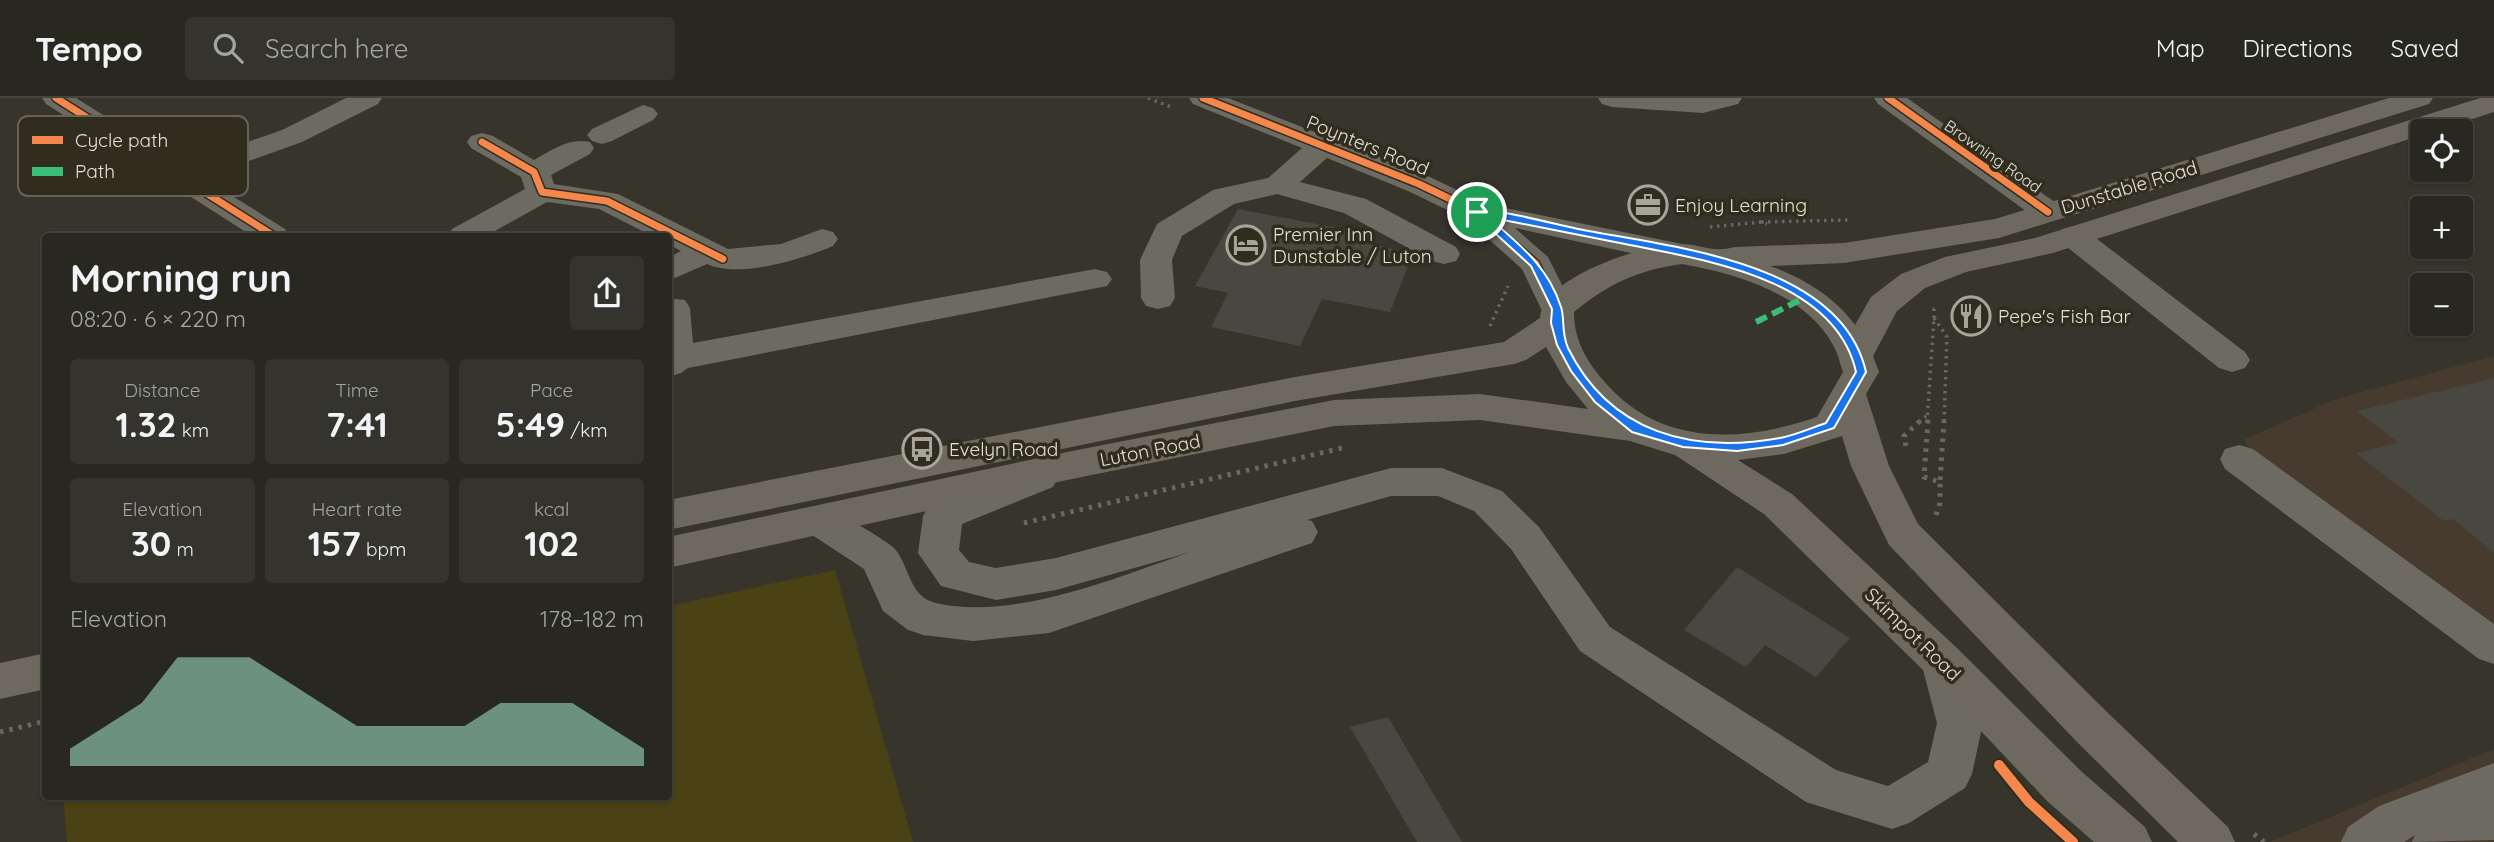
<!DOCTYPE html>
<meta charset="utf-8">
<style>
:root{--surface:#282720;--page:#34332d;--text:#f1f3f6;--muted:#a5a5a5;--line:#44443e;--accent:#8abfa5}
body{margin:0;font-family:Quicksand,sans-serif;background:var(--page);color:var(--text);height:100vh;display:flex;flex-direction:column;font-size:26px;white-space:nowrap}
*{box-sizing:border-box;margin:0}
p{font-size:23px;color:var(--muted)}
.icon{flex:none;width:38px;height:38px;fill:none;stroke:currentColor;stroke-width:2;stroke-linecap:round;stroke-linejoin:round}
.map{position:relative;flex:1;overflow:hidden}
.details{position:absolute;left:42px;top:135px;width:630px;height:567px;display:flex;flex-direction:column;background:var(--surface);border-radius:7px;box-shadow:0 2px 5px #0004,0 0 0 2px var(--line)}
.details>*{flex:none}
.tools{position:absolute;left:2410px;top:21px;display:grid;gap:14px}
.tools a{display:grid;place-items:center;width:63px;height:63px;border-radius:7px;background:var(--surface);box-shadow:0 2px 5px #0004,0 0 0 2px var(--line);font-size:35px}
.pin{position:absolute;display:grid;place-items:center;width:60px;height:60px;color:#fff;margin:-30px;border:4px solid #fff;border-radius:50%;box-shadow:0 2px 7px #0007}
.round{display:grid;place-items:center;flex:none;width:74px;height:74px;border-radius:7px;background:var(--page)}
.headline{display:flex;align-items:center;justify-content:space-between;height:119px;padding:0 28px}
h1{font-size:38px;font-weight:700;line-height:52px}
.metrics{display:grid;grid-template-columns:repeat(3,1fr);gap:10px;height:119px;padding:7px 28px}
.metrics div{display:grid;align-content:center;border-radius:7px;background:var(--page);text-align:center}
.metrics b{font-size:35px;font-weight:700}
.metrics small{font-size:19px;font-weight:400}
.metrics p{font-size:19px}
.chart{height:196px;padding:14px 28px}
.chart p{display:flex;justify-content:space-between}
.chart svg{width:100%;height:126px;margin-top:7px;fill:var(--accent);opacity:.7}
header{display:flex;align-items:center;gap:42px;box-sizing:border-box;height:98px;padding:0 35px;background:var(--surface);border-bottom:2px solid var(--line)}
header strong{font-size:33px}
nav{display:flex;gap:38px;margin-inline-start:auto;font-size:24px}
.search{width:490px;height:63px;background:var(--page);display:flex;align-items:center;gap:18px;box-sizing:border-box;padding:0 24px;border-radius:7px;color:var(--muted);font-size:26px}
.map>svg:first-child{display:block}
.industrial{fill:#473a2e}
.green{fill:#4a4114}
.building{fill:#494840}
.lines{fill:none;stroke-linecap:round;stroke-linejoin:round}
.path-far1{stroke:#6a6760;stroke-width:3.5;stroke-dasharray:2.5 4.5;stroke-linecap:butt}
.path{stroke:#6a6760;stroke-width:5;stroke-dasharray:3.5 6;stroke-linecap:butt}
.minor{fill:#6c6a61;fill-rule:evenodd}
.major{fill:#6d695e;fill-rule:evenodd}
.quiet{stroke:#3abd76;stroke-width:6;stroke-dasharray:12 6;stroke-linecap:butt}
.cycleway-far1-casing{stroke:#302d1e;stroke-width:10}
.cycleway-casing{stroke:#302d1e;stroke-width:14}
.cycleway-far1{stroke:#f5874c;stroke-width:7}
.cycleway{stroke:#f5874c;stroke-width:10}
.route{fill:#1a73e8;stroke:#fff;stroke-width:2;fill-rule:evenodd}
.labels{text-anchor:middle;stroke-width:7;stroke-linejoin:round;paint-order:stroke}
.far-street-label{font-size:16px;fill:#e3e1d8;stroke:#302d1e}
.street-label{font-size:19px;fill:#e3e1d8;stroke:#302d1e}
.poi-label{font-size:19px;fill:#e3e1d8;stroke:#302d1e;text-anchor:start}
.key{fill:#302d1e;stroke:#666356;stroke-width:2}
.key-label{font-size:19px;fill:#e3e1d8}
</style>
<header>
<strong>Tempo</strong>
<div class="search"><svg class="icon" aria-label="search" viewBox="0 0 24 24"><circle cx="10" cy="10" r="6"/><path d="M15 15l6 6"/></svg>Search here</div>
<nav><a>Map</a><a>Directions</a><a>Saved</a></nav>
</header>
<div class="map">
<svg width="2494" height="744" viewBox="0 0 2494 744">
<rect width="100%" height="100%" fill="#36342b"/>
<g class="industrial">
<path d="M2494,258V538L2252,362L2245,341L2336,301Z"/>
<path d="M2494,651V744H2270Z"/>
</g>
<path class="green" d="M835,472L913,744H67L63,698H668L669,508Z"/>
<g class="building">
<path d="M1238,111L1369,136L1365,144L1413,156L1390,214L1322,201L1300,248L1211,229L1228,195L1195,188Z"/>
<path d="M2494,280V455L2453,421L2444,423L2356,355L2399,345L2357,313Z"/>
<path d="M1737,469L1850,540L1816,579L1765,547L1746,569L1684,532Z"/>
<path d="M1388,619L1462,744H1417L1350,629Z"/>
</g>
<g class="lines">
<g class="path-far1">
<path d="M1148,0L1174,10"/>
<path d="M1761,124L1848,122"/>
<path d="M1710,129L1761,124L1767,126"/>
<path d="M1934,220L1947,239L1944,324"/>
<path d="M1934,220V211L1938,208"/>
<path d="M1490,228L1508,188"/>
<path d="M1919,324L1926,318"/>
<path d="M1927,324L1934,220"/>
</g>
<g class="path">
<path d="M1928,322L1924,379L1940,384L1944,322"/>
<path d="M1906,348L1904,338L1921,322"/>
<path d="M1936,417L1940,405V384"/>
<path d="M1024,425L1342,350"/>
<path d="M0,634L46,623"/>
<path d="M2254,736L2264,744"/>
</g>
<g class="minor">
<path d="M42,0H76L186,69L224,52L282,32L346,0H382L378,6L302,44L246,64L207,82L285,131L290,138H252L46,6Z"/>
<path d="M1189,0H1228L1430,79L1486,106L1682,146L1694,149L1698,156L1694,163L1682,166L1515,130L1548,159L1574,211L1569,219L1557,222L1545,219L1522,171L1466,121L1408,93L1327,60L1300,84L1366,101L1456,149L1460,156L1456,163L1444,166L1432,163L1344,115L1277,96L1234,106L1182,138L1172,162L1175,200L1170,208L1158,211L1146,208L1141,200L1140,162L1157,126L1213,92L1268,80L1302,50L1193,6Z"/>
<path d="M1598,0H1742L1738,6L1703,15L1612,9L1602,6Z"/>
<path d="M1874,0H1907L2059,107L2064,114L2059,121L2048,123L2037,121L1878,6Z"/>
<path d="M643,7L653,10L658,16L653,22L612,43L602,46L592,43L587,37L592,31Z"/>
<path d="M482,35L493,38L534,62C552,52 569,39 590,44L594,50L590,56L551,77L554,86L618,96L728,151L781,146L822,131L833,134L838,141L833,148C802,161 740,181 707,166L668,183V160L681,153L668,146V138H652L599,111L547,104L486,138H447L452,131L525,91L521,79L471,50L467,44L471,38Z"/>
<path d="M2073,128L2084,131L2245,254L2250,262L2245,270L2232,274L2219,270L2062,145L2057,138L2062,131Z"/>
<path d="M1095,171L1107,174L1112,181L1107,188L688,270L681,275L668,279V200L685,202L690,210L693,245Z"/>
<path d="M2239,347L2253,351L2494,526V566L2479,561L2225,371L2220,361L2225,351Z"/>
<path d="M1039,365L1053,369L1058,379L1053,389L962,426L959,452L969,464L996,470L1056,460L1391,370H1442L1502,393L1539,429L1610,529L1836,672L1888,688L1928,664L1937,625L1921,564L1928,551L1943,546L1958,551L1965,564L1983,625L1972,676L1965,690L1909,725L1892,731L1806,704L1580,553L1511,451L1474,413L1438,398H1391L1307,422L1312,423L1318,434L1312,445L1049,535L973,543L923,537L908,532L883,513L864,471L806,433L800,423L806,413C811,411 817,408 821,409C831,409 889,444 895,451C910,469 909,499 936,505C1016,523 1116,479 1191,454L1056,492L996,502L941,488L918,455L923,418L929,408Z"/>
<path d="M2494,665V742L2412,744L2415,737L2404,744H2341L2348,729L2379,708Z"/>
</g>
<g class="major">
<path d="M2389,0H2433L2429,6L1999,140L1844,165L1770,168C1802,179 1835,199 1855,227L1871,199L1901,176L1945,159L2035,140L2480,0H2494V14L2435,33H2422V37L2053,155L1966,174L1925,190L1897,213L1873,258L1879,274L1866,296L1889,368L1918,426L2109,616L2228,729L2235,744H2178L2077,644L1889,447L1851,368L1842,338L1784,356L1738,362L1792,396L1958,551L2081,673L2145,729L2152,744H2094L2047,703L1928,577L1764,416L1675,357L1630,343L1480,322L1334,328L1067,382L668,470V439L1067,354L1334,302L1480,296L1588,311L1566,284L1546,249L1526,262L1514,266L1295,303L668,432V402L1295,279L1504,244L1540,220C1541,179 1647,145 1682,146C1705,147 1711,155 1735,149L1844,145L1995,121ZM1682,166C1735,175 1807,196 1834,249C1838,256 1840,266 1843,274L1817,319C1741,345 1659,349 1603,282C1586,262 1574,242 1574,214C1608,186 1638,172 1682,166Z"/>
<path d="M46,555V591L0,601V565Z"/>
</g>
<path class="quiet" d="M1756,224L1806,199"/>
<g class="cycleway-far1-casing">
<g id="cycleway-far1">
<path d="M56,0L274,138"/>
<path d="M1203,0L1419,86L1477,114L1536,166L1557,211"/>
<path d="M1888,0L2048,114"/>
<path d="M482,44L534,74L542,94L607,103L723,161"/>
</g>
</g>
<g class="cycleway-casing">
<path id="cycleway" d="M1999,667L2029,704L2073,744"/>
</g>
<use href="#cycleway-far1" class="cycleway-far1"/>
<use href="#cycleway" class="cycleway"/>
</g>
<path class="route" d="M1474,112C1497,110 1553,126 1578,131C1670,149 1841,163 1866,274L1834,330L1783,347L1737,353L1683,349L1632,334L1595,304L1571,273L1557,247L1551,225L1552,211L1531,168L1474,116ZM1488,119C1534,128 1580,137 1625,146C1704,162 1835,180 1856,274L1826,325C1811,330 1796,337 1780,340C1692,356 1610,335 1568,250C1561,234 1565,221 1561,209C1548,168 1519,146 1488,119Z"/>
<defs>
<g id="office-ring" transform="scale(2.0125)"><circle r="9.5" fill="#302d1e" stroke="#a6a49b" stroke-width="1.5"/><path d="M-6-3h4V-5.5h4V-3h4V5H-6ZM-1-4.5V-3h2v-1.5ZM-6 0V1H6V0Z" fill="#a6a49b"/></g>
<g id="hotel-ring" transform="scale(2.0125)"><circle r="9.5" fill="#302d1e" stroke="#a6a49b" stroke-width="1.5"/><path d="M-6-4.5h1.5V1H6V5H4.5V3h-9V5H-6ZM-4 0a1.8 1.8 0 1 1 3.6 0ZM.5 0V-2.5h3Q6-2.5 6 0Z" fill="#a6a49b"/></g>
<g id="restaurant-ring" transform="scale(2.0125)"><circle r="9.5" fill="#302d1e" stroke="#a6a49b" stroke-width="1.5"/><path d="M-5-6h1v4h1v-4h1v4h1v-4h1v5L-1.5 .5V6h-2V.5L-5-1ZM5-6V6H3V1.5H1.5Q1.5-4 5-6Z" fill="#a6a49b"/></g>
<g id="bus-ring" transform="scale(2.0125)"><circle r="9.5" fill="#302d1e" stroke="#a6a49b" stroke-width="1.5"/><path d="M-5-6H5V4H4V6H2V4H-2V6H-4V4H-5ZM-3.5-4V0h7V-4ZM-3.5 1.2v1.5H-2V1.2ZM2 1.2v1.5H3.5V1.2Z" fill="#a6a49b"/></g>
</defs>
<g fill-rule="evenodd">
<use href="#office-ring" x="1648" y="107"/>
<use href="#hotel-ring" x="1246" y="147"/>
<use href="#restaurant-ring" x="1971" y="218"/>
<use href="#bus-ring" x="922" y="351"/>
</g>
<g class="labels">
<g class="far-street-label">
<text transform="translate(1993 58) rotate(35)" y="6">Browning Road</text>
</g>
<g class="street-label">
<text transform="translate(1368 47) rotate(22)" y="7">Poynters Road</text>
<text transform="translate(2129 89) rotate(-17)" y="7">Dunstable Road</text>
<text transform="translate(1150 352) rotate(-11)" y="7">Luton Road</text>
<text transform="translate(1913 536) rotate(44)" y="7">Skimpot Road</text>
</g>
<g class="poi-label">
<text x="1675" y="114">Enjoy Learning</text>
<text x="1273" y="143">Premier Inn<tspan x="1273" dy="22">Dunstable / Luton</tspan></text>
<text x="1998" y="225">Pepe's Fish Bar</text>
<text x="949" y="358">Evelyn Road</text>
</g>
</g>
<rect x="18" y="18" width="230" height="80" rx="10" class="key"/>
<rect x="32" y="38" width="31" height="8" fill="#f5874c"/>
<rect x="32" y="69" width="31" height="9" fill="#3abd76"/>
<g class="key-label">
<text x="75" y="49">Cycle path</text>
<text x="75" y="80">Path</text>
</g>
</svg>
<div class="tools">
<a><svg class="icon" aria-label="locate" viewBox="0 0 24 24"><circle cx="12" cy="12" r="6"/><path d="M12 2v4M12 18v4M2 12h4M18 12h4"/></svg></a>
<a>+</a>
<a>−</a>
</div>
<div class="pin" style="left:1477px;top:114px;background:#1e9e55"><svg class="icon" aria-label="arrive" viewBox="0 0 24 24"><path d="M6 21V4h12l-3 4 3 4H6"/></svg></div>
<section class="details">
<div class="headline"><div><h1>Morning run</h1><p>08:20 · 6 × 220 m</p></div><a class="round"><svg class="icon" aria-label="share" viewBox="0 0 24 24"><path d="M12 15V3M7 8l5-5 5 5M5 13v7h14v-7"/></svg></a></div>
<div class="metrics">
<div><p>Distance</p><b>1.32<small> km</small></b></div>
<div><p>Time</p><b>7:41</b></div>
<div><p>Pace</p><b>5:49<small> /km</small></b></div>
</div>
<div class="metrics">
<div><p>Elevation</p><b>30<small> m</small></b></div>
<div><p>Heart rate</p><b>157<small> bpm</small></b></div>
<div><p>kcal</p><b>102</b></div>
</div>
<div class="chart"><p><span>Elevation</span>178–182 m</p>
<svg viewBox="0 0 160 44" preserveAspectRatio="none"><path d="M0 44V38L10 30L20 22L30 6L40 6L50 6L60 14L70 22L80 30L90 30L100 30L110 30L120 22L130 22L140 22L150 30L160 38V44z"/></svg>
</div>
</section>
</div>
